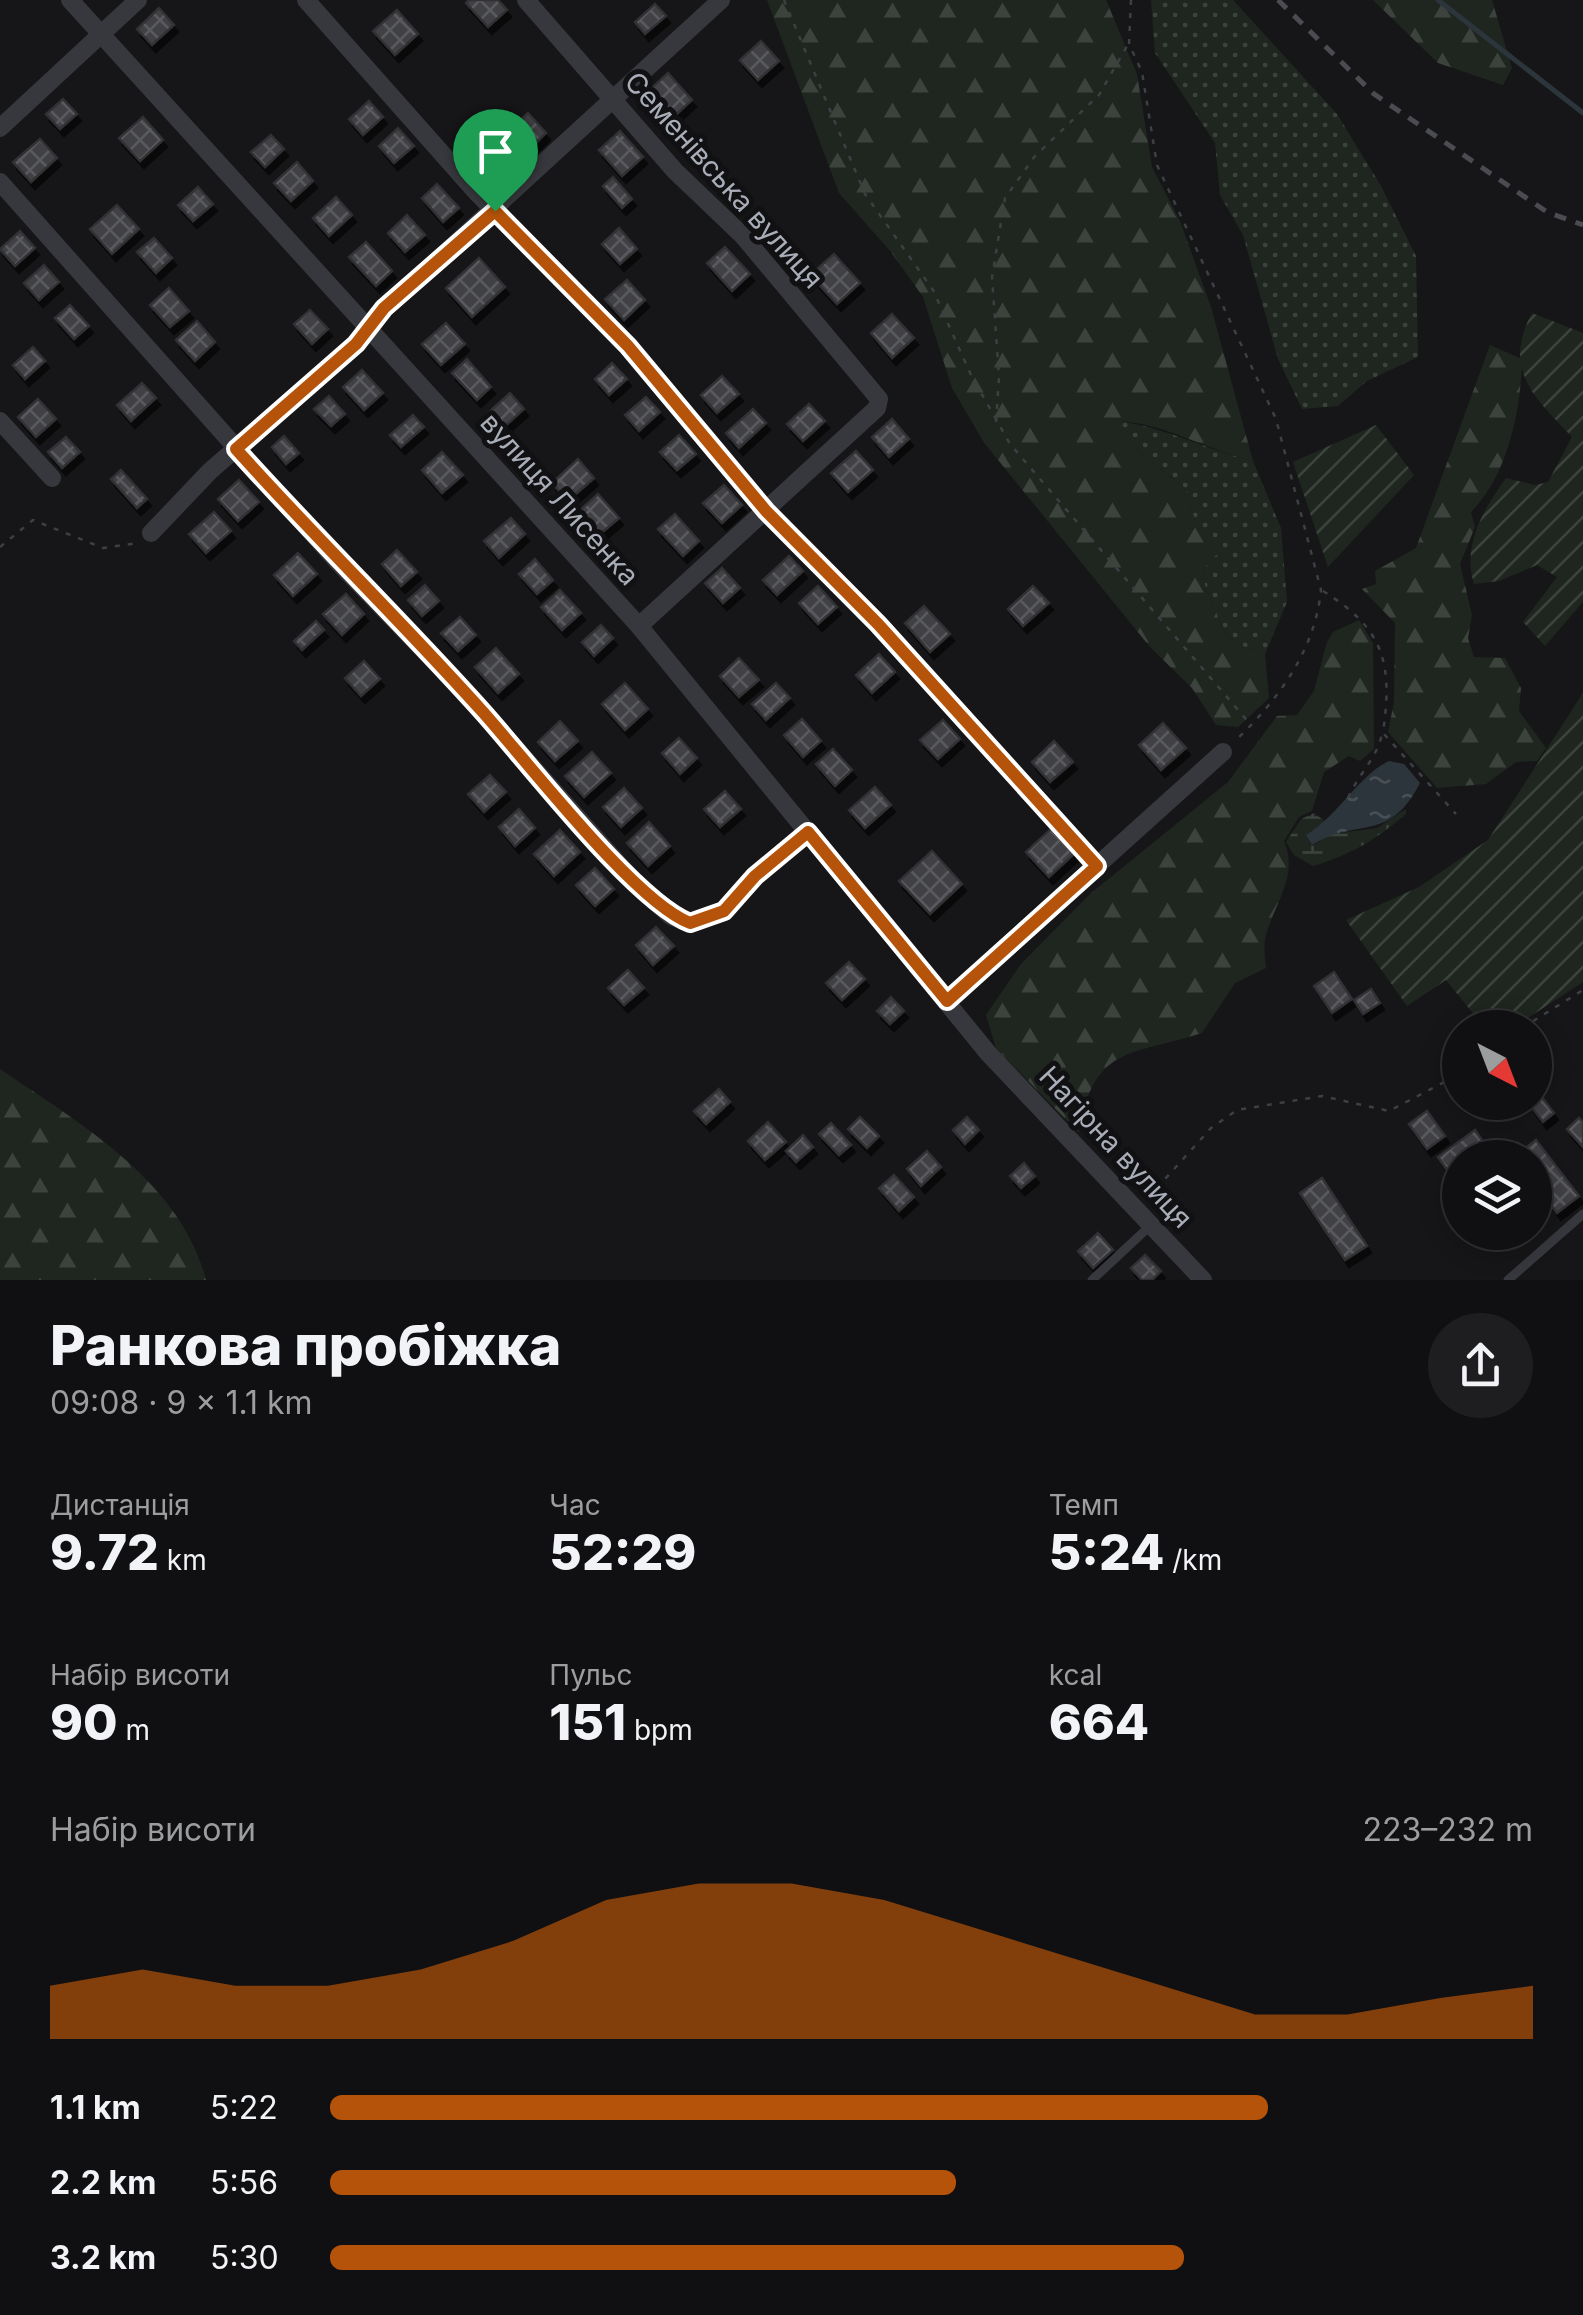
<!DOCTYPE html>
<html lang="uk">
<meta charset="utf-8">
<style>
:root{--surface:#101012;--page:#1e1e20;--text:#f1f3f6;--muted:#9c9d9f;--line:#303032;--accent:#b45309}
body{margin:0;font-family:Inter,sans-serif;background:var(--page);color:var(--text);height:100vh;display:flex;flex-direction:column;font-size:38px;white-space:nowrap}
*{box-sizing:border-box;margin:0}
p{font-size:32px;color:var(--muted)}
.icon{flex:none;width:55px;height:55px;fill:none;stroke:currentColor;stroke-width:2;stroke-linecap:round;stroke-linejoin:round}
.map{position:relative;height:1280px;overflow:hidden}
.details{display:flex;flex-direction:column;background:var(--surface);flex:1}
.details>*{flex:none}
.needle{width:65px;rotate:138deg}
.controls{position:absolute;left:1442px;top:1010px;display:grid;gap:20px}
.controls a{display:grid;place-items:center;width:110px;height:110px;border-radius:50%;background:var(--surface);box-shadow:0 5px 25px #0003,0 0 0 2px var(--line);font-size:50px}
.pin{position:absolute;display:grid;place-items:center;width:85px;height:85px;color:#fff;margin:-102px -42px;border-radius:50% 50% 50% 0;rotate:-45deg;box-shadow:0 0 10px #0007}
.pin .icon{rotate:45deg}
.round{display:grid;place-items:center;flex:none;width:105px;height:105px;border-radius:52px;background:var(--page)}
.overview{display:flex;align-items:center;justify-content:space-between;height:170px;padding:0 50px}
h1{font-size:55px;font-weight:800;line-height:75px}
.figures{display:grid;grid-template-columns:repeat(3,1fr);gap:15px;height:170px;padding:10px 50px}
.figures div{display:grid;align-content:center}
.figures b{font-size:50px;font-weight:800}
.figures small{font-size:28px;font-weight:400}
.figures p{font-size:28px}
.chart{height:280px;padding:20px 50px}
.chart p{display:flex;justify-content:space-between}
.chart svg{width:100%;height:180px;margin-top:10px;fill:var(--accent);opacity:.7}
ul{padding:0 50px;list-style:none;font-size:32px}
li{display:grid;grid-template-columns:160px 120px 1fr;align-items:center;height:75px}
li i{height:25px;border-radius:12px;background:var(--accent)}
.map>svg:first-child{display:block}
.grass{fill:url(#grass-dots)}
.forest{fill:url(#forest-firs)}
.wetland{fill:url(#wetland-marsh)}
.garden{fill:url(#garden-furrows)}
.water{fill:url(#water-ripples)}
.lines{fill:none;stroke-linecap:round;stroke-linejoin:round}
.stream{stroke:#2c353c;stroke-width:5}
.building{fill:url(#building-cross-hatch);stroke:#303034;stroke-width:2.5;filter:url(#shadow)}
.path{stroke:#3d3f44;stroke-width:2.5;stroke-dasharray:5 8;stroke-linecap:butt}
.lane{stroke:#37383d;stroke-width:9}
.street{stroke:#37383d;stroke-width:18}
.rail{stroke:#4a4c52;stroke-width:5;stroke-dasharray:12 10;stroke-linecap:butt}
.route-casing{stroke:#fff;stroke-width:20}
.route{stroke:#b45309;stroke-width:12}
.labels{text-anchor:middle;stroke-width:10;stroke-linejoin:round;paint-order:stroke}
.street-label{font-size:28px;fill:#a8adb8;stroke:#111113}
</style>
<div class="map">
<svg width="1583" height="1280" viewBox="0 0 1583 1280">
<defs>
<pattern id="grass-dots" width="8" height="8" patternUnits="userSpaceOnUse" patternTransform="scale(2.5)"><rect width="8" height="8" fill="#1e261f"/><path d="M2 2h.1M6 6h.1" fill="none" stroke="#3c433d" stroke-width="1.8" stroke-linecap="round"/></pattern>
<pattern id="forest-firs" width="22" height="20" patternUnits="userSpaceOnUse" patternTransform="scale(2.5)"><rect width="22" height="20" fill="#1e261f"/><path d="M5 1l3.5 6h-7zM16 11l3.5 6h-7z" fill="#3c433d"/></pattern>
<pattern id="wetland-marsh" width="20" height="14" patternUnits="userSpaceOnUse" patternTransform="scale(2.5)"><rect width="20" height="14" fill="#1e261f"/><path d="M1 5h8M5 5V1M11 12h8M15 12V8" fill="none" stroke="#3c433d"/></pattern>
<pattern id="garden-furrows" width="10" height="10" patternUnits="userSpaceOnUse" patternTransform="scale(2.5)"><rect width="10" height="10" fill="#1e261f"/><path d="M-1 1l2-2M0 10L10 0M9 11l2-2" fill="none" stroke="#3c433d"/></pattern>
<pattern id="water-ripples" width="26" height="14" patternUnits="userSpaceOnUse" patternTransform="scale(2.5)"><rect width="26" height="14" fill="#2c353c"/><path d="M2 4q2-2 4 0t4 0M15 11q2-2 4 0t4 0" fill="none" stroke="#485056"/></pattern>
<pattern id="building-cross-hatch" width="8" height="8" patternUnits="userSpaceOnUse" patternTransform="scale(2.5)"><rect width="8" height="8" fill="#404145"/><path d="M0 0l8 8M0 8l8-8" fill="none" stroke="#595a5e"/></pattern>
<filter id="shadow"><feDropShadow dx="4" dy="7" stdDeviation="0" flood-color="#0009"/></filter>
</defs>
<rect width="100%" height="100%" fill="#161618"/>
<g class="grass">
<path d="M1151,0H1233L1337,114L1381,186L1416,256L1418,357L1367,381L1338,406L1302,409L1278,359L1243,235L1220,195L1215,143L1155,53Z"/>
<path d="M1112,420C1163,426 1204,449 1253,461L1281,528L1287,602L1265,654C1219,640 1225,631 1208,593C1200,575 1202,567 1218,553L1195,522L1187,490L1133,447Z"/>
</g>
<g class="forest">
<path d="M767,0H1106L1137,74L1152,167L1180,221L1211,307L1253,461C1206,450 1162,421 1113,421L1133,447L1187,490L1195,522L1219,553C1202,566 1200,575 1208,593C1225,631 1219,640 1265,654L1269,698L1238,727L1216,725L1192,688L1150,647L985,444L952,388L923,297L891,252L839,193Z"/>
<path d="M1373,0H1492L1512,68L1503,85L1438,63Z"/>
<path d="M1490,345L1522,359C1521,410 1508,475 1471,512L1475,527L1460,564L1472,615L1468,638L1474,657L1505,658L1521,688L1519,711L1546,748L1537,761L1516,762L1486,784L1437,788L1388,732L1394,702L1395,623L1362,589L1376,584L1375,571L1416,548Z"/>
<path d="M1359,620L1373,643L1374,749L1360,761L1349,756L1324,772L1312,811L1299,817L1284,841C1299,876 1275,902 1266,935C1263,945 1265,957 1266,968L1235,983L1202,1033C1130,1056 1093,1045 1079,1133L996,1048L986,1015L1021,964L1090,894L1228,782L1277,716L1297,715L1314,691L1327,642L1333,632Z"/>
<path d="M0,1069C79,1123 181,1181 206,1280H0Z"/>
</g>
<path class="wetland" d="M1406,809V814C1376,840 1350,855 1313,866L1294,855L1286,842L1301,819L1314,813L1326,822L1306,835L1312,846L1332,834L1377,828Z"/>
<g class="garden">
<path d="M1532,313L1583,333V602L1545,646L1523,622L1557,577L1537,565L1499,581L1474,584C1462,545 1483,510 1506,478L1535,485L1548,482L1572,437C1536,399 1501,370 1532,313Z"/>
<path d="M1376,425L1414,475L1328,567L1293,462Z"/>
<path d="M1583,693V982L1514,1027H1484L1446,980L1407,1006L1346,920L1419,887L1488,840Z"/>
</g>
<path class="water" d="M1389,761L1404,764L1420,783C1388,844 1361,816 1312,845L1306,835C1340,814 1360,774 1389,761Z"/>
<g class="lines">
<path class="stream" d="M1438,0L1583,113"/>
</g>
<g class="building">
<path d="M469,0H498L507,10L488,27L466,3Z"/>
<path d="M655,4L666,16L645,34L635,22Z"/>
<path d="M159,8L174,25L152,45L137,29Z"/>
<path d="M397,10L418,34L395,55L373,31Z"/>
<path d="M761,41L779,61L758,80L740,60Z"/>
<path d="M668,73L692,100L667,123L643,96Z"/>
<path d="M63,99L77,114L60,129L46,114Z"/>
<path d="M369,101L383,117L363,135L349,119Z"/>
<path d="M528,113L546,133L534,145L516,124Z"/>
<path d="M143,117L163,140L140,161L119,138Z"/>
<path d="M398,128L414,146L394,163L379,146Z"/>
<path d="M494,130L512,151L493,168L475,147Z"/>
<path d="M620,131L643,157L622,176L599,150Z"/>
<path d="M271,135L284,149L265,167L251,152Z"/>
<path d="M40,139L57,158L31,182L13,162Z"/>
<path d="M297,162L313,181L291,201L274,183Z"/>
<path d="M613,177L632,199L622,208L603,186Z"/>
<path d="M437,184L459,208L443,222L422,198Z"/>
<path d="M198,187L213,204L193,221L178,205Z"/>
<path d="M336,197L352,215L329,236L313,218Z"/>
<path d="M117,205L139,229L112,254L90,229Z"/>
<path d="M407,215L425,235L405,252L388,233Z"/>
<path d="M619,228L637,249L620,264L602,244Z"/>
<path d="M20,231L35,248L15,266L0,249Z"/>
<path d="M154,238L172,258L156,273L137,252Z"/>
<path d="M366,242L392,271L376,286L349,257Z"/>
<path d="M725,247L750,274L732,291L707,263Z"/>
<path d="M834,254L860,283L837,304L810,275Z"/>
<path d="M479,258L505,287L472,317L446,288Z"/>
<path d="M44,265L59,282L39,300L24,283Z"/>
<path d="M627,280L645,300L624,320L605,299Z"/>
<path d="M169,288L189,311L170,327L150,305Z"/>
<path d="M70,305L89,326L74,339L55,318Z"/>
<path d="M310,310L328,329L312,344L294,324Z"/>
<path d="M892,314L914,338L892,358L871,333Z"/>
<path d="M197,321L215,342L195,361L176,340Z"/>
<path d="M446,323L465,344L441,365L422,344Z"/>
<path d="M33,347L45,361L25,379L13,365Z"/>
<path d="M467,359L491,387L477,400L452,373Z"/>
<path d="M612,363L627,379L609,395L595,379Z"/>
<path d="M362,370L383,393L364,410L343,387Z"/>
<path d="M722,376L739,394L717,413L701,395Z"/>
<path d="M142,383L156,398L131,421L117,405Z"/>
<path d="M510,393L524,409L502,429L487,414Z"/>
<path d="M329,396L345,414L331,426L314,409Z"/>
<path d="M646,397L660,412L639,431L625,415Z"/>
<path d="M38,399L56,419L36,437L18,417Z"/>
<path d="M809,404L825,421L803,441L787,424Z"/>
<path d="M753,409L766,423L739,448L726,433Z"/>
<path d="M413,415L424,427L401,447L390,435Z"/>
<path d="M892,419L909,439L889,457L872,437Z"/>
<path d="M679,435L696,454L677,470L660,452Z"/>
<path d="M284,436L299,453L286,464L272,447Z"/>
<path d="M66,437L80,452L62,468L48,452Z"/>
<path d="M856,451L873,470L848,492L831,473Z"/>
<path d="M442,452L463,475L442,493L422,470Z"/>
<path d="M578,459L594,478L568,501L552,483Z"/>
<path d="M121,470L147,499L137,508L111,479Z"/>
<path d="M239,480L259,502L238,521L218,499Z"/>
<path d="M724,485L742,505L722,523L703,503Z"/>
<path d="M598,494L619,518L599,535L578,512Z"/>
<path d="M214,512L231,531L206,553L189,534Z"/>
<path d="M675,514L699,541L683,556L658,529Z"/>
<path d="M511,518L525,534L499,558L484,541Z"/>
<path d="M397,550L417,572L401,586L382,564Z"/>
<path d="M298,553L317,574L293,596L274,575Z"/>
<path d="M789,556L803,571L777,595L763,580Z"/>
<path d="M535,559L553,580L537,594L519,574Z"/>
<path d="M722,568L740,588L723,603L705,583Z"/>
<path d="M425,585L439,601L422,616L408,600Z"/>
<path d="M818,586L837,607L818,624L799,603Z"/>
<path d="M1033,586L1049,603L1023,626L1008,609Z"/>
<path d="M560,590L581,613L562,630L541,607Z"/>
<path d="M346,594L364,614L342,635L323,614Z"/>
<path d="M924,606L950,634L930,652L905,623Z"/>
<path d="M460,617L476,635L458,651L441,633Z"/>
<path d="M316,621L324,630L302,650L294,641Z"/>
<path d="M601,625L613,638L594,656L582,642Z"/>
<path d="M496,648L519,674L498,693L475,667Z"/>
<path d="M879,654L895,672L872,693L856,675Z"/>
<path d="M739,658L759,680L739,697L720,676Z"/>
<path d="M364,661L380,679L361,696L345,678Z"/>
<path d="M625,683L648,709L625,730L602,704Z"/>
<path d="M776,683L790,698L766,720L752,704Z"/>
<path d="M802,719L821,741L803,757L784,735Z"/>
<path d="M943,720L960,739L938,759L920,740Z"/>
<path d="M560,721L578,741L555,761L538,742Z"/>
<path d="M1163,723L1186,748L1161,770L1139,745Z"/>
<path d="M679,738L697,758L680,774L662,753Z"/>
<path d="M1054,741L1073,762L1050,782L1032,762Z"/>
<path d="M833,749L852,770L835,786L816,764Z"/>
<path d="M592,752L611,773L584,797L565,776Z"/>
<path d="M490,775L506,792L484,812L468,794Z"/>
<path d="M875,787L891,805L865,828L849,810Z"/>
<path d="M624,788L642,808L621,827L603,807Z"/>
<path d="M725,791L741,809L720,827L704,809Z"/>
<path d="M519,809L535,828L515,846L499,827Z"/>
<path d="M649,822L670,846L648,866L627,843Z"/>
<path d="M1051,829L1074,854L1049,877L1026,852Z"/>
<path d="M560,830L580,852L554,876L534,854Z"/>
<path d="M932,851L962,884L930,914L899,881Z"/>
<path d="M595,868L614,889L595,906L576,885Z"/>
<path d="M656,927L674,946L653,965L636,945Z"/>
<path d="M849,962L865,979L842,1000L826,983Z"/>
<path d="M628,970L644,988L624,1005L608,988Z"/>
<path d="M1334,972L1352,999L1332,1013L1314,986Z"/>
<path d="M1371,989L1380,1003L1363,1014L1354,1000Z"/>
<path d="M891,997L904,1011L890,1024L877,1011Z"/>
<path d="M719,1089L730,1102L706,1124L694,1111Z"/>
<path d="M1541,1096L1554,1113L1543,1122L1530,1105Z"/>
<path d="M1427,1111L1445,1136L1427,1149L1409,1124Z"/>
<path d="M860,1117L879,1136L867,1148L848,1129Z"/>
<path d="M967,1117L979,1130L965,1144L953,1130Z"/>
<path d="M1579,1118L1583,1122V1147L1567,1129Z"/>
<path d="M768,1122L786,1142L765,1160L748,1141Z"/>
<path d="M831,1123L851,1145L839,1155L819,1134Z"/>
<path d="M1475,1130L1493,1156L1460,1158L1456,1183L1438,1157Z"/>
<path d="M803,1135L813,1147L796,1162L786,1151Z"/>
<path d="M1536,1140L1579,1196L1557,1213L1535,1184V1158L1514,1157Z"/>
<path d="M927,1151L941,1167L921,1186L907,1169Z"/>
<path d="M1024,1163L1035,1176L1021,1188L1010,1176Z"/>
<path d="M894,1175L914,1197L899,1211L879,1188Z"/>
<path d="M1322,1178L1367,1246L1345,1260L1300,1193Z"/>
<path d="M1098,1233L1113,1250L1093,1268L1078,1251Z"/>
<path d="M1145,1255L1161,1271L1152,1280H1142L1131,1268Z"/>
</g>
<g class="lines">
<g class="path">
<path d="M784,0L865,194L933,290L971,375L1010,444L1251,725"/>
<path d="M1131,0L1129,44L1142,72L1157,165L1276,419L1321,590C1315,650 1279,699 1236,740"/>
<path d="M996,422L999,377L992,277L1005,198L1035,156L1099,95L1127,46"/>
<path d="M0,547L33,520L103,548L138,543"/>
<path d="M1323,591C1384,629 1393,662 1383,733L1456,814"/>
<path d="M1348,798C1358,775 1377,758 1382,734"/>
<path d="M1522,1028L1583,990"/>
<path d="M1148,1198L1211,1128L1237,1110L1322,1096L1389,1111L1460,1074"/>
</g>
<g class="lane">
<path d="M1092,1280L1151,1225"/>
<path d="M1508,1280L1583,1214"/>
</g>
<g class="street">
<path d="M70,0L639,626L988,1053L1203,1280"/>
<path d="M306,0L477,193L627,346L765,511L878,623L1097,865"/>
<path d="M526,0L675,171L743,236L879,399L877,408L639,626"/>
<path d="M0,128L138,0"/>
<path d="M0,182L336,560L478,706L639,887L671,916L689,923L724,911L755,876L808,833"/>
<path d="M0,421L52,478"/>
<path d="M151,533L210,471L356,344L385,308L721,0"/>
<path d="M947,1001L1223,752"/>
</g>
<path class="rail" d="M1278,0L1374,94L1547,212L1583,225"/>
</g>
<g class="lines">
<g class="route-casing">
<path id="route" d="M495,211L628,346L766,511L878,624L1097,866L947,1001L808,832L755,876L724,911L690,923C635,902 527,761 482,711C402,622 316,538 236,449L356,344L384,308Z"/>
</g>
<use href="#route" class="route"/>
</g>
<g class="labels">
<g class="street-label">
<text transform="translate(724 180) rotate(48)" y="10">Семенівська вулиця</text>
<text transform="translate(560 499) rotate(48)" y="10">вулиця Лисенка</text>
<text transform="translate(1116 1147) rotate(47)" y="10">Нагірна вулиця</text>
</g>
</g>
</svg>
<div class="controls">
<a><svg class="needle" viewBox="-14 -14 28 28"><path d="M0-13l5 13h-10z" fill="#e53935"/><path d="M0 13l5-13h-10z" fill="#9c9d9f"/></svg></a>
<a><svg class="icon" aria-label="layers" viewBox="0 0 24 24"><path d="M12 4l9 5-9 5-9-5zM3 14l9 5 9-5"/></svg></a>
</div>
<div class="pin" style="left:495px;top:211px;background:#1e9e55"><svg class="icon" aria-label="arrive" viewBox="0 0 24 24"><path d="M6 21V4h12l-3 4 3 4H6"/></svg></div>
</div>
<section class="details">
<div class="overview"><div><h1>Ранкова пробіжка</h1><p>09:08 · 9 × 1.1 km</p></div><a class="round"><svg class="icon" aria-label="share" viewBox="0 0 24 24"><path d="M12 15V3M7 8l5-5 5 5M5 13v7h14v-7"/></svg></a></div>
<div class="figures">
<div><p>Дистанція</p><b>9.72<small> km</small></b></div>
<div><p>Час</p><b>52:29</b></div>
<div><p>Темп</p><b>5:24<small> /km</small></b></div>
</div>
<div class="figures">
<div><p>Набір висоти</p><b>90<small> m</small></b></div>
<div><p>Пульс</p><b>151<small> bpm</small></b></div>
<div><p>kcal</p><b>664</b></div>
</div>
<div class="chart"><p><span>Набір висоти</span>223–232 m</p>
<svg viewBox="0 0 160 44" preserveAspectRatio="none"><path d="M0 44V31L10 27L20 31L30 31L40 27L50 20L60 10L70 6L80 6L90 10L100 17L110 24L120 31L130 38L140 38L150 34L160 31V44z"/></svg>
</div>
<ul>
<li><b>1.1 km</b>5:22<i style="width:78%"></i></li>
<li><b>2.2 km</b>5:56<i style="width:52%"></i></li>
<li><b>3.2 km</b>5:30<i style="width:71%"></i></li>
</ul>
</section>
